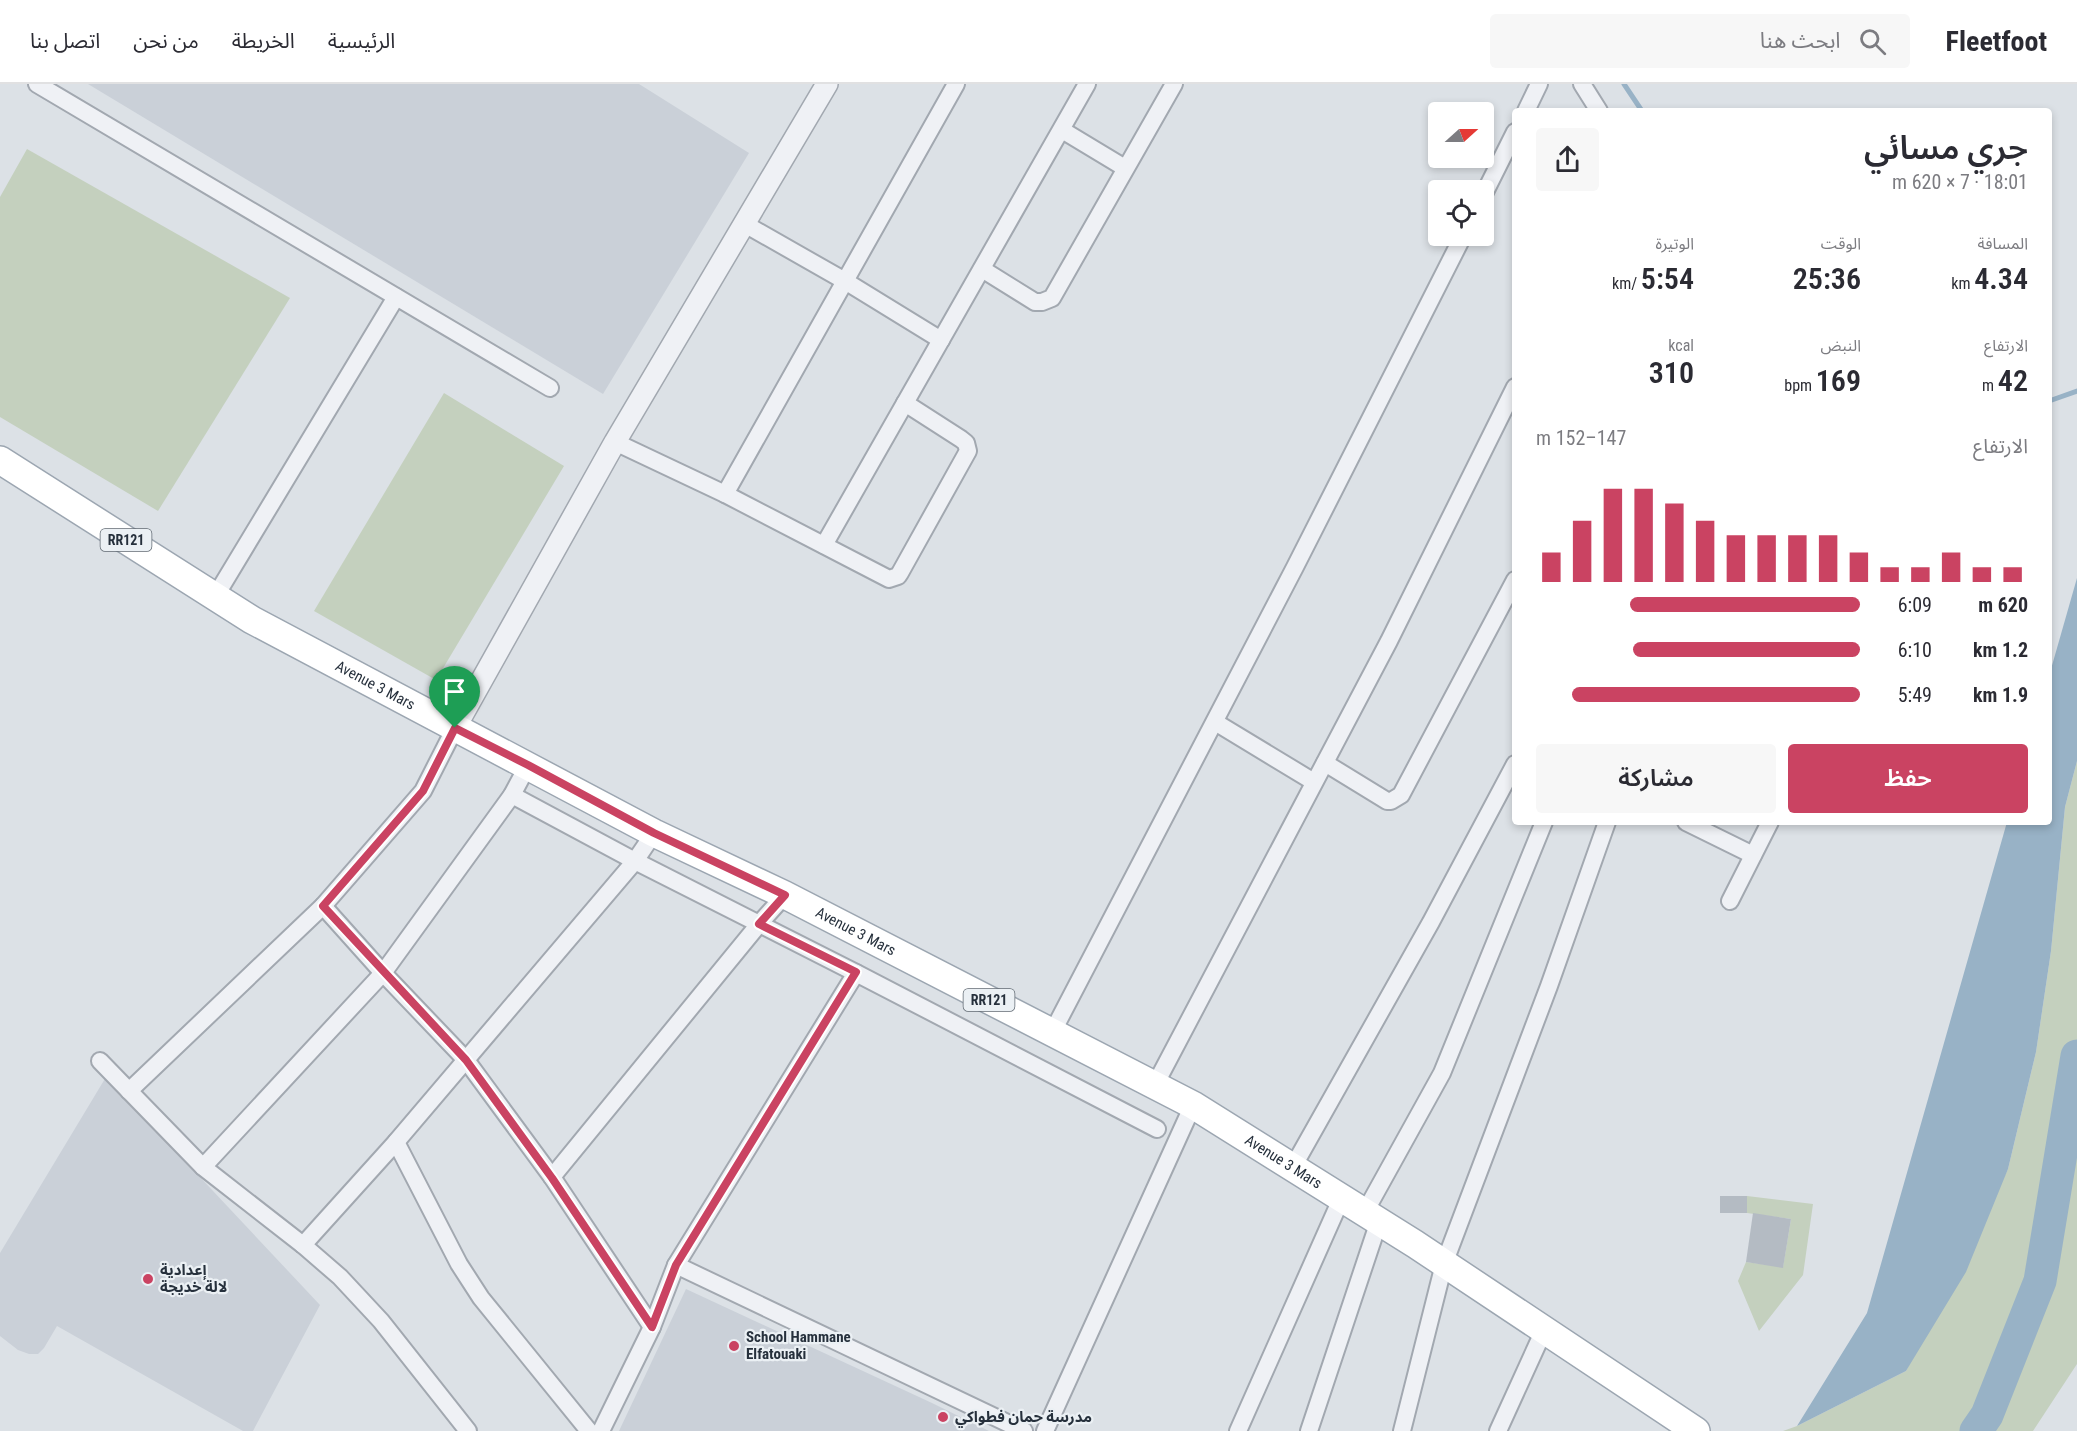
<!DOCTYPE html>
<html lang="ar">
<meta charset="utf-8">
<style>
:root{--surface:#fff;--page:#f7f7f7;--text:#2b2b33;--muted:#7c7c81;--line:#e1e1e2;--accent:#ca4362}
body{margin:0;font-family:"Roboto Condensed","Noto Sans Arabic",sans-serif;background:var(--page);color:var(--text);direction:rtl;height:100vh;display:flex;flex-direction:column;font-size:22px;white-space:nowrap}
*{box-sizing:border-box;margin:0}
p{font-size:20px;color:var(--muted)}
.icon{flex:none;width:33px;height:33px;fill:none;stroke:currentColor;stroke-width:2;stroke-linecap:round;stroke-linejoin:round}
.map{position:relative;flex:1;overflow:hidden;direction:ltr}
.drawer{position:absolute;left:1512px;top:24px;width:540px;height:717px;display:flex;flex-direction:column;background:var(--surface);border-radius:6px;box-shadow:0 3px 9px #0003;direction:rtl}
.drawer>*{flex:none}
.needle{width:39px;rotate:69deg}
.buttons{position:absolute;left:1428px;top:18px;display:grid;gap:12px}
.buttons a{display:grid;place-items:center;width:66px;height:66px;border-radius:6px;background:var(--surface);box-shadow:0 3px 9px #0003;font-size:30px}
.pin{position:absolute;display:grid;place-items:center;width:51px;height:51px;color:#fff;margin:-62px -26px;border-radius:50% 50% 50% 0;rotate:-45deg;box-shadow:0 0 6px #0007}
.pin .icon{rotate:45deg}
.round{display:grid;place-items:center;flex:none;width:63px;height:63px;border-radius:6px;background:var(--page)}
.overview{display:flex;align-items:center;justify-content:space-between;height:102px;padding:0 24px}
h1{font-size:33px;font-weight:600;line-height:45px}
.metrics{display:grid;grid-template-columns:repeat(3,1fr);gap:9px;height:102px;padding:6px 24px}
.metrics div{display:grid;align-content:center}
.metrics b{font-size:30px;font-weight:600}
.metrics small{font-size:16px;font-weight:400}
.metrics p{font-size:16px}
.chart{height:168px;padding:12px 24px}
.chart p{display:flex;justify-content:space-between}
.chart svg{width:100%;height:108px;margin-top:6px;stroke:var(--accent);stroke-width:6}
.button{display:flex;gap:12px;margin-top:auto;padding:12px 24px}
.button a{flex:1;height:69px;border-radius:6px;background:var(--accent);color:#fff;font-size:24px;font-weight:600;line-height:69px;text-align:center}
.button a+a{background:var(--page);color:var(--text)}
ul{padding:0 24px;list-style:none;font-size:20px}
li{display:grid;grid-template-columns:96px 72px 1fr;align-items:center;height:45px}
li i{height:15px;border-radius:8px;background:var(--accent)}
header{display:flex;align-items:center;gap:36px;box-sizing:border-box;height:84px;padding:0 30px;background:var(--surface);border-bottom:2px solid var(--line)}
header strong{font-size:28px}
nav{display:flex;gap:33px;margin-inline-start:auto;font-size:21px}
.search{width:420px;height:54px;background:var(--page);display:flex;align-items:center;gap:15px;box-sizing:border-box;padding:0 21px;border-radius:6px;color:var(--muted);font-size:22px}
.map>svg:first-child{display:block}
.built{fill:#cad0d8}
.green{fill:#c4d0be}
.water{fill:#98b2c6}
.lines{fill:none;stroke-linecap:round;stroke-linejoin:round}
.stream{stroke:#98b2c6;stroke-width:5}
.river{stroke:#98b2c6;stroke-width:33}
.building{fill:#b4bbc3}
.minor-casing{stroke:#a2a8b0;stroke-width:20}
.tertiary-casing{stroke:#a2a8b0;stroke-width:24}
.primary-casing{stroke:#9ca6b1;stroke-width:30}
.minor{stroke:#eff1f5;stroke-width:16}
.tertiary{stroke:#eff1f5;stroke-width:21}
.primary{stroke:#fff;stroke-width:27}
.route-casing{stroke:#fff;stroke-width:12}
.route{stroke:#ca4362;stroke-width:8}
.poi-dot{fill:#ca4362;stroke:#ebf0f4;stroke-width:2}
.labels{text-anchor:middle;stroke-width:4.5;stroke-linejoin:round;paint-order:stroke}
.shield{fill:#ebf0f4;stroke:#616a73;stroke-width:1.5}
.shield-label{font-size:14px;font-weight:bold;fill:#26303c}
.street-label{font-size:15px;fill:#26303c;stroke:#ebf0f4}
.poi-label{font-size:15px;font-weight:bold;fill:#26303c;stroke:#ebf0f4;text-anchor:start}
</style>
<header>
<strong>Fleetfoot</strong>
<div class="search"><svg class="icon" aria-label="search" viewBox="0 0 24 24"><circle cx="10" cy="10" r="6"/><path d="M15 15l6 6"/></svg>ابحث هنا</div>
<nav><a>الرئيسية</a><a>الخريطة</a><a>من نحن</a><a>اتصل بنا</a></nav>
</header>
<div class="map">
<svg width="2077" height="1347" viewBox="0 0 2077 1347">
<rect width="100%" height="100%" fill="#dce1e6"/>
<g class="built">
<path d="M88,0H639L749,69L603,310Z"/>
<path d="M106,993L320,1221L253,1347H243L57,1242L44,1264L38,1270H29L18,1266L0,1252V1169Z"/>
<path d="M686,1205L932,1319L989,1347H619Z"/>
</g>
<g class="green">
<path d="M27,65L290,214L158,427L0,333V113Z"/>
<path d="M444,309L564,382L436,596L314,527Z"/>
<path d="M2077,677V1280L2033,1347H1783L1797,1342L1906,1287L2008,1085L2036,968L2051,867L2065,723Z"/>
<path d="M1747,1112L1813,1120L1803,1191L1759,1247L1738,1197L1746,1178L1783,1183L1791,1135L1747,1129Z"/>
</g>
<path class="water" d="M2077,494V677L2065,723L2051,867L2036,968L2008,1085L1966,1188L1906,1287L1797,1342L1867,1229L2007,738H2049V592Z"/>
<g class="lines">
<g class="stream">
<path d="M1624,0L1642,27"/>
<path d="M2049,317L2077,307"/>
</g>
<path class="river" d="M1976,1347L1987,1331L2040,1197L2077,972"/>
</g>
<g class="building">
<rect x="1720" y="1112" width="27" height="17"/>
<path d="M1753,1129L1791,1135L1783,1184L1746,1178Z"/>
</g>
<g class="lines">
<g class="minor-casing">
<g id="minor">
<path d="M37,0L550,304"/>
<path d="M1582,0L1599,27"/>
<path d="M1526,27L1539,0"/>
<path d="M1062,46L1125,84"/>
<path d="M1484,110L1515,48"/>
<path d="M743,139L845,197L941,256"/>
<path d="M982,185L1035,218H1042L1052,214L1174,0"/>
<path d="M615,358L725,410L889,495L898,492L900,489L968,367L966,359L961,355L905,319"/>
<path d="M725,410L956,0"/>
<path d="M824,461L1087,0"/>
<path d="M215,513L396,213"/>
<path d="M1215,638L1314,698"/>
<path d="M1325,679L1387,717H1391L1401,711L1515,496"/>
<path d="M512,711L635,777L856,889L1157,1045"/>
<path d="M1686,738L1753,771"/>
<path d="M1730,817L1770,738"/>
<path d="M323,822L383,889L512,711L528,681"/>
<path d="M1052,949L1295,483L1463,152"/>
<path d="M100,977L203,1083L303,1161L340,1193L381,1237L468,1347"/>
<path d="M1155,1001L1389,557L1515,303"/>
<path d="M129,1007L323,822L423,707L455,644"/>
<path d="M396,1058L459,1180L481,1214L589,1347"/>
<path d="M203,1083L383,889L466,976L552,1093L652,1243"/>
<path d="M1293,1083L1431,838L1515,680"/>
<path d="M552,1093L759,840L785,811"/>
<path d="M1365,1128L1442,989L1544,738"/>
<path d="M303,1161L396,1058L635,777L654,749"/>
<path d="M676,1181L1024,1347"/>
<path d="M601,1347L652,1243L676,1181L856,889"/>
<path d="M1045,1347L1193,1021"/>
<path d="M1238,1347L1342,1113"/>
<path d="M1309,1347L1379,1137"/>
<path d="M1402,1347L1444,1180L1549,902L1607,738"/>
<path d="M1498,1347L1544,1246"/>
</g>
</g>
<g class="tertiary-casing">
<path id="tertiary" d="M455,644L615,358L827,0"/>
</g>
<g class="primary-casing">
<g id="primary">
<path id="s1" d="M0,376L252,536L654,749L785,811L1193,1021L1415,1160L1696,1347"/>
</g>
</g>
<use href="#minor" class="minor"/>
<use href="#tertiary" class="tertiary"/>
<use href="#primary" class="primary"/>
</g>
<g class="lines">
<g class="route-casing">
<path id="route" d="M455,644L528,681L654,749L785,811L759,840L856,888L676,1181L652,1243L552,1094L466,976L323,822L423,707Z"/>
</g>
<use href="#route" class="route"/>
</g>
<g class="poi-dot">
<circle cx="148" cy="1195" r="6"/>
<circle cx="734" cy="1262" r="6"/>
<circle cx="943" cy="1333" r="6"/>
</g>
<g class="labels">
<g class="shield">
<rect x="100.5" y="445" width="51" height="22" rx="4.5"/>
<rect x="963.5" y="905" width="51" height="22" rx="4.5"/>
</g>
<g class="shield-label">
<text x="126" y="461">RR121</text>
<text x="989" y="921">RR121</text>
</g>
<g class="street-label">
<text dy="5" stroke="none"><textPath href="#s1" startOffset="438">Avenue 3 Mars</textPath></text>
<text dy="5" stroke="none"><textPath href="#s1" startOffset="978">Avenue 3 Mars</textPath></text>
<text dy="5" stroke="none"><textPath href="#s1" startOffset="1464">Avenue 3 Mars</textPath></text>
</g>
<g class="poi-label">
<text x="160" y="1191">إعدادية<tspan x="160" dy="17">لالة خديجة</tspan></text>
<text x="746" y="1258">School Hammane<tspan x="746" dy="17">Elfatouaki</tspan></text>
<text x="955" y="1338">مدرسة حمان فطواكي</text>
</g>
</g>
</svg>
<div class="buttons">
<a><svg class="needle" viewBox="-14 -14 28 28"><path d="M0-13l5 13h-10z" fill="#e53935"/><path d="M0 13l5-13h-10z" fill="#7c7c81"/></svg></a>
<a><svg class="icon" aria-label="locate" viewBox="0 0 24 24"><circle cx="12" cy="12" r="6"/><path d="M12 2v4M12 18v4M2 12h4M18 12h4"/></svg></a>
</div>
<div class="pin" style="left:455px;top:644px;background:#1e9e55"><svg class="icon" aria-label="arrive" viewBox="0 0 24 24"><path d="M6 21V4h12l-3 4 3 4H6"/></svg></div>
<section class="drawer">
<div class="overview"><div><h1>جري مسائي</h1><p>18:01 · 7 × 620 m</p></div><a class="round"><svg class="icon" aria-label="share" viewBox="0 0 24 24"><path d="M12 15V3M7 8l5-5 5 5M5 13v7h14v-7"/></svg></a></div>
<div class="metrics">
<div><p>المسافة</p><b>4.34<small> km</small></b></div>
<div><p>الوقت</p><b>25:36</b></div>
<div><p>الوتيرة</p><b>5:54<small> /km</small></b></div>
</div>
<div class="metrics">
<div><p>الارتفاع</p><b>42<small> m</small></b></div>
<div><p>النبض</p><b>169<small> bpm</small></b></div>
<div><p>kcal</p><b>310</b></div>
</div>
<div class="chart"><p><span>الارتفاع</span>147–152 m</p>
<svg viewBox="0 0 160 44" preserveAspectRatio="none"><path d="M5 44V32M15 44V19M25 44V6M35 44V6M45 44V12M55 44V19M65 44V25M75 44V25M85 44V25M95 44V25M105 44V32M115 44V38M125 44V38M135 44V32M145 44V38M155 44V38"/></svg>
</div>
<ul>
<li><b>620 m</b>6:09<i style="width:71%"></i></li>
<li><b>1.2 km</b>6:10<i style="width:70%"></i></li>
<li><b>1.9 km</b>5:49<i style="width:89%"></i></li>
</ul>
<div class="button"><a>حفظ</a><a>مشاركة</a></div>
</section>
</div>
